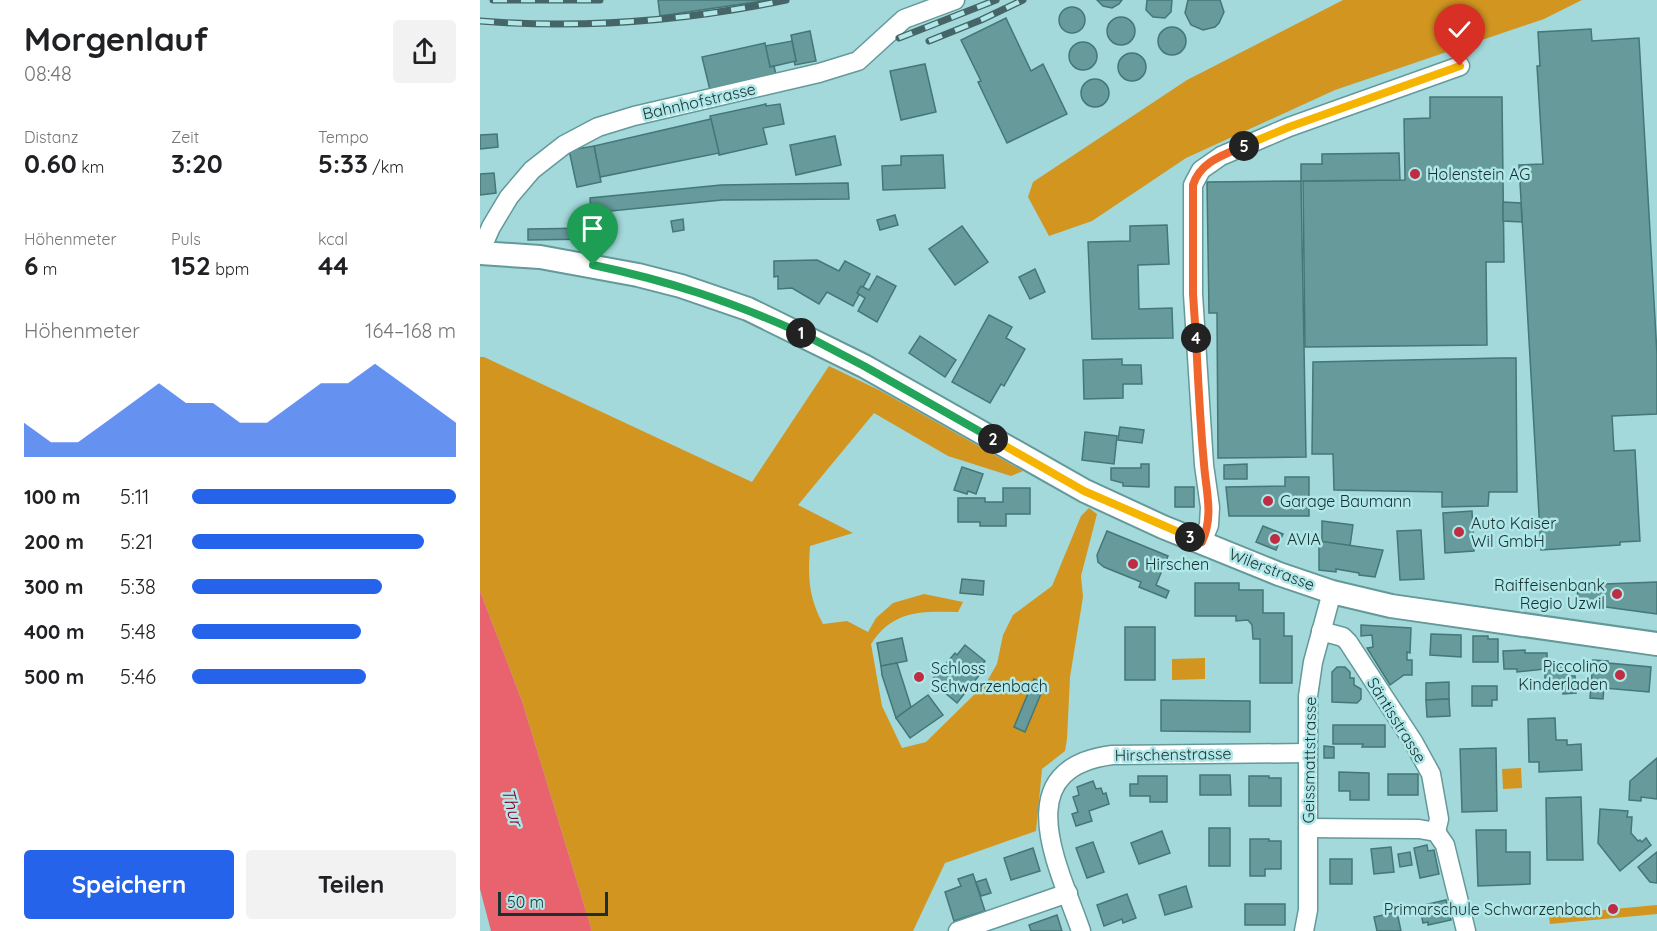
<!DOCTYPE html>
<html lang="de">
<meta charset="utf-8">
<style>
:root{--surface:#fff;--page:#f2f2f2;--text:#202124;--muted:#757577;--accent:#2563eb}
body{margin:0;font-family:Quicksand,sans-serif;background:var(--page);color:var(--text);height:100vh;display:flex;flex-direction:column;font-size:22px;white-space:nowrap}
*{box-sizing:border-box;margin:0}
p{font-size:20px;color:var(--muted)}
.icon{flex:none;width:33px;height:33px;fill:none;stroke:currentColor;stroke-width:2;stroke-linecap:round;stroke-linejoin:round}
.map{position:relative;flex:1;overflow:hidden}
.sheet{display:flex;flex-direction:column;background:var(--surface);width:480px}
.sheet>*{flex:none}
.scale{position:absolute;left:18px;bottom:15px;width:110px;box-sizing:border-box;padding-left:6px;border:3px solid #1a3031;border-top:0;font-size:16px;line-height:21px;white-space:nowrap;color:#1a3031;-webkit-text-stroke:4px #b0e7e8;paint-order:stroke}
.pin{position:absolute;display:grid;place-items:center;width:51px;height:51px;color:#fff;margin:-62px -26px;border-radius:50% 50% 50% 0;rotate:-45deg;box-shadow:0 0 6px #0007}
.pin .icon{rotate:45deg}
.km{position:absolute;width:30px;height:30px;margin:-15px;border-radius:50%;background:#222;color:#fff;font-size:16px;line-height:30px;text-align:center}
.round{display:grid;place-items:center;flex:none;width:63px;height:63px;border-radius:6px;background:var(--page)}
.overview{display:flex;align-items:center;justify-content:space-between;height:102px;padding:0 24px}
h1{font-size:33px;font-weight:700;line-height:45px}
.figures{display:grid;grid-template-columns:repeat(3,1fr);gap:9px;height:102px;padding:6px 24px}
.figures div{display:grid;align-content:center}
.figures b{font-size:26px;font-weight:700}
.figures small{font-size:16px;font-weight:400}
.figures p{font-size:16px}
.chart{height:168px;padding:12px 24px}
.chart p{display:flex;justify-content:space-between}
.chart svg{width:100%;height:108px;margin-top:6px;fill:var(--accent);opacity:.7}
.cta{display:flex;gap:12px;margin-top:auto;padding:12px 24px}
.cta a{flex:1;height:69px;border-radius:6px;background:var(--accent);color:#fff;font-size:24px;font-weight:700;line-height:69px;text-align:center}
.cta a+a{background:var(--page);color:var(--text)}
ul{padding:0 24px;list-style:none;font-size:20px}
li{display:grid;grid-template-columns:96px 72px 1fr;align-items:center;height:45px}
li i{height:15px;border-radius:8px;background:var(--accent)}
main{display:flex;flex:1;min-height:0}
.map>svg:first-child{display:block}
.green{fill:#d19520}
.water{fill:#e8636e}
.building{fill:#669a9b;stroke:#437778;stroke-width:1.5}
.lines{fill:none;stroke-linecap:round;stroke-linejoin:round}
.minor-casing{stroke:#64999a;stroke-width:21}
.major-casing{stroke:#64999a;stroke-width:26}
.minor{stroke:#fff;stroke-width:18}
.major{stroke:#fff;stroke-width:22}
.rail-casing{stroke:#456566;stroke-width:7}
.rail{stroke:#b0e7e8;stroke-width:4.5;stroke-dasharray:14;stroke-linecap:butt}
.split-1-casing{stroke:#fff;stroke-width:12}
.split-2-casing{stroke:#fff;stroke-width:12}
.split-3-casing{stroke:#fff;stroke-width:12}
.split-4-casing{stroke:#fff;stroke-width:12}
.split-5-casing{stroke:#fff;stroke-width:12}
.split-6-casing{stroke:#fff;stroke-width:12}
.split-1{stroke:#22a559;stroke-width:8}
.split-2{stroke:#22a559;stroke-width:8}
.split-3{stroke:#f5b400;stroke-width:8}
.split-4{stroke:#f0652b;stroke-width:8}
.split-5{stroke:#f0652b;stroke-width:8}
.split-6{stroke:#f5b400;stroke-width:8}
.poi-dot{fill:#be2d43;stroke:#b0e7e8;stroke-width:2}
.labels{text-anchor:middle;stroke-width:5;stroke-linejoin:round;paint-order:stroke}
.street-label{font-size:16px;fill:#1a3031;stroke:#b0e7e8}
.poi-label{font-size:16px;fill:#1a3031;stroke:#b0e7e8;text-anchor:start}
.water-label{font-size:18px;font-style:italic;fill:#840023;stroke:#b0e7e8}
</style>
<main>
<section class="sheet">
<div class="overview"><div><h1>Morgenlauf</h1><p>08:48</p></div><a class="round"><svg class="icon" aria-label="share" viewBox="0 0 24 24"><path d="M12 15V3M7 8l5-5 5 5M5 13v7h14v-7"/></svg></a></div>
<div class="figures">
<div><p>Distanz</p><b>0.60<small> km</small></b></div>
<div><p>Zeit</p><b>3:20</b></div>
<div><p>Tempo</p><b>5:33<small> /km</small></b></div>
</div>
<div class="figures">
<div><p>Höhenmeter</p><b>6<small> m</small></b></div>
<div><p>Puls</p><b>152<small> bpm</small></b></div>
<div><p>kcal</p><b>44</b></div>
</div>
<div class="chart"><p><span>Höhenmeter</span>164–168 m</p>
<svg viewBox="0 0 160 44" preserveAspectRatio="none"><path d="M0 44V30L10 38L20 38L30 30L40 22L50 14L60 22L70 22L80 30L90 30L100 22L110 14L120 14L130 6L140 14L150 22L160 30V44z"/></svg>
</div>
<ul>
<li><b>100 m</b>5:11<i style="width:100%"></i></li>
<li><b>200 m</b>5:21<i style="width:88%"></i></li>
<li><b>300 m</b>5:38<i style="width:72%"></i></li>
<li><b>400 m</b>5:48<i style="width:64%"></i></li>
<li><b>500 m</b>5:46<i style="width:66%"></i></li>
</ul>
<div class="cta"><a>Speichern</a><a>Teilen</a></div>
</section>
<div class="map">
<svg width="1177" height="931" viewBox="0 0 1177 931">
<rect width="100%" height="100%" fill="#a3d9db"/>
<g class="green">
<path d="M863,0H1102L1064,19L855,90L706,158L612,221L569,236L548,197L553,182L707,80Z"/>
<path d="M0,357H4L272,482L349,366L401,391L543,471L531,476L468,456L394,413L318,505L373,533L330,546C328,577 328,596 343,624L367,621L388,632L396,618L413,603L444,594L483,602L478,612C441,611 413,610 391,644L402,706L422,748L446,742L506,683L517,664L523,635L533,615L572,586L601,516L609,508L617,514L601,576L603,597L590,677L587,739L585,751L562,769L556,831L465,863L433,931H112L42,701L0,591Z"/>
<path d="M725,658V679L692,680V659Z"/>
<path d="M1041,768L1042,788L1023,789L1022,769Z"/>
<path d="M1177,905V914L1070,924L1069,915Z"/>
</g>
<path class="water" d="M0,591L42,701L112,931H11L0,889Z"/>
<g class="building">
<path d="M178,0H290L180,16Z"/>
<path d="M617,0H642L639,4L632,8L623,6Z"/>
<path d="M667,0H692L691,12L685,18L673,17L666,10Z"/>
<path d="M708,0H740L744,12L739,23L735,27L723,30L711,25L705,13Z"/>
<circle cx="592" cy="20" r="13"/>
<circle cx="641" cy="31" r="14"/>
<path d="M526,18L551,71L563,64L587,114L527,143L498,82L501,81L481,40Z"/>
<circle cx="692" cy="41" r="14"/>
<path d="M1111,29L1112,41L1159,38L1177,354V414L1132,416L1134,451L1155,450L1160,541L1140,542V545L1061,550L1039,165L1063,164L1057,66H1060L1058,32Z"/>
<path d="M330,31L336,61L315,65L314,61H316L311,35Z"/>
<path d="M312,41L316,61L290,67L285,46Z"/>
<circle cx="603" cy="56" r="14"/>
<path d="M285,43L290,67L294,66L296,75L230,90L222,57Z"/>
<circle cx="652" cy="67" r="14"/>
<path d="M445,64L456,112L421,120L410,71Z"/>
<circle cx="615" cy="93" r="14"/>
<path d="M950,97H1022L1024,262H1006L1007,345L825,347L823,181L925,180L924,119L950,118Z"/>
<path d="M286,104V106L300,104L304,124L283,128L287,144L239,155L230,116Z"/>
<path d="M231,119L239,153L120,177L114,146Z"/>
<path d="M17,134L18,147L0,149V135Z"/>
<path d="M355,136L361,165L316,175L310,145Z"/>
<path d="M114,146L121,182L97,187L89,150Z"/>
<path d="M919,153L920,180L821,181V164H842V154Z"/>
<path d="M463,155L465,188L403,190L402,166L421,165V156Z"/>
<path d="M14,173L16,193L0,195V174Z"/>
<path d="M821,181L826,457L738,458L737,313H729L727,182Z"/>
<path d="M368,183L369,199L242,200L111,213L110,198L241,185Z"/>
<path d="M1023,202L1041,203L1042,222L1023,221Z"/>
<path d="M415,215L418,225L400,230L397,220Z"/>
<path d="M203,219L204,230L193,232L191,221Z"/>
<path d="M687,225L689,264L658,265L659,309L692,308L693,338L612,339L608,242L650,241V226Z"/>
<path d="M482,226L508,262L475,285L449,249Z"/>
<path d="M111,228V239L48,240V229Z"/>
<path d="M337,260L359,271L365,261L390,274L373,306L347,292L339,304L312,288L298,289V276L294,277V261Z"/>
<path d="M555,269L565,292L550,299L539,277Z"/>
<path d="M397,276L416,286L397,322L378,311L385,298L377,293L381,286L389,290Z"/>
<path d="M509,315L532,327L526,338L545,349L524,386L521,384L510,403L472,382Z"/>
<path d="M440,336L476,360L465,377L429,353Z"/>
<path d="M1021,358H1036L1037,492H1009L1008,506L962,507V492L854,490L853,454H832L833,362Z"/>
<path d="M642,359V365H661L662,384H643V398L604,399L603,360Z"/>
<path d="M640,427L664,430L662,443L638,440Z"/>
<path d="M605,432L637,436L634,464L602,460Z"/>
<path d="M661,464H669V487L643,486V483L631,480V468H661Z"/>
<path d="M767,464V479H744V465Z"/>
<path d="M482,467L503,474L496,494L488,491L487,494L474,490Z"/>
<path d="M805,477H829V516H749L746,487L805,486Z"/>
<rect x="695" y="487" width="19" height="20"/>
<path d="M523,488H550V514H526V526H500V522H478V498H505V502H523Z"/>
<path d="M992,511L994,551L965,553L963,513Z"/>
<path d="M842,521L873,525L870,546L842,542Z"/>
<path d="M783,526L803,534L796,550L776,542Z"/>
<path d="M941,530L944,579L920,580L917,531Z"/>
<path d="M627,531L688,556L676,585L689,591L686,598L659,587L661,582L624,567L618,562L617,555Z"/>
<path d="M839,541L903,550L895,577L879,575V573L856,569V572L839,570Z"/>
<path d="M482,579L504,581L503,595L480,593Z"/>
<path d="M1177,582V614L1097,603L1098,585Z"/>
<path d="M715,583H759V590H783V613H804V636H812V683H780V639H773L772,625L768,620L756,621V616H715Z"/>
<path d="M881,625L931,628L930,653L927,652V660H932V675H924L910,685L887,648L893,647L892,635L881,636Z"/>
<rect x="645" y="627" width="30" height="53"/>
<path d="M951,634L981,635V657L950,655Z"/>
<path d="M993,636H1008V639H1018V662H993Z"/>
<path d="M422,638L427,661L401,666L397,643Z"/>
<path d="M485,645L505,661L498,670L501,673L477,703L451,681L475,653L477,655Z"/>
<path d="M1045,650V653H1067V667L1087,666V676H1095L1096,693L1083,694V689L1065,690V669L1037,672V669H1024L1023,651Z"/>
<path d="M1113,660L1128,661V663L1171,667L1169,692L1124,688L1123,699L1110,698Z"/>
<path d="M417,663L431,707L416,718L402,675L401,666Z"/>
<path d="M857,667H865L870,672V678H874V685L881,689V699L877,703L852,702V672Z"/>
<path d="M554,679L565,684L545,732L534,727Z"/>
<path d="M969,682V699L946,700V683Z"/>
<path d="M992,686H1017V700H1012V706H992Z"/>
<path d="M448,695L463,715L430,738L416,718Z"/>
<path d="M969,699L970,716L947,717L946,700Z"/>
<path d="M681,700L770,701V732L681,731Z"/>
<path d="M1075,718L1076,740H1087V745L1101,744L1102,770L1059,772V762H1049L1048,719Z"/>
<path d="M853,725H905V747H882L883,744H853Z"/>
<path d="M844,746L854,747V758H844Z"/>
<path d="M1016,748L1017,811L982,812L980,749Z"/>
<path d="M1177,758V799L1161,797V801L1149,800L1150,781Z"/>
<path d="M859,772L889,773V800H870V791H859Z"/>
<rect x="908" y="774" width="30" height="21"/>
<path d="M720,775H750L751,795H720Z"/>
<path d="M658,776H687V802H670V796H650V784H658Z"/>
<path d="M769,776H789V778H801V806H769Z"/>
<path d="M613,781L616,789L621,788L623,794L626,793L629,804L609,811L612,821L596,826L592,814L598,812L593,797L599,795L597,787Z"/>
<path d="M1101,797L1103,860H1067L1066,798Z"/>
<path d="M1120,809L1148,811L1147,817H1152L1151,833L1158,841L1160,840L1162,842L1166,838L1171,845L1140,871L1118,843Z"/>
<rect x="729" y="828" width="21" height="38"/>
<path d="M996,830H1026V852H1050V884L998,886Z"/>
<path d="M682,831L690,853L659,864L651,843Z"/>
<path d="M770,839H789V841H801V869H785V876H770Z"/>
<path d="M613,842L624,872L607,878L596,848Z"/>
<path d="M947,845L948,851L954,850L959,874L940,878L934,848Z"/>
<path d="M911,847L914,872L894,874L891,849Z"/>
<path d="M553,848L560,871L531,880L524,858Z"/>
<path d="M930,852L932,865L920,867L918,854Z"/>
<path d="M1177,852V883L1170,882L1158,867Z"/>
<rect x="850" y="859" width="22" height="25"/>
<path d="M493,874L505,911L474,921L465,892L481,886L478,879Z"/>
<path d="M506,879L511,893L501,896L496,882Z"/>
<path d="M706,886L712,907L685,915L679,895Z"/>
<path d="M647,894L656,918L643,923L642,919L624,926L617,905Z"/>
<path d="M966,900L971,920L948,925V922L943,923L940,909L945,908L944,905Z"/>
<rect x="765" y="904" width="40" height="21"/>
<path d="M917,912L921,931H897L894,917Z"/>
<path d="M577,915L582,931H551L549,925Z"/>
</g>
<g class="lines">
<g class="minor-casing">
<g id="minor">
<path d="M0,252L11,227L29,197L52,170L84,145L118,127L154,116L339,73L378,61L424,19L475,0"/>
<path d="M722,542L729,525L730,507L724,465L713,294V185L721,170L741,156L809,127L980,66"/>
<path d="M841,631L863,637L868,642L934,743L951,774L959,819L956,832"/>
<path d="M828,828L939,829L956,832L965,845L986,931"/>
<path d="M478,931L588,893"/>
<path d="M601,931C579,867 526,769 632,755L827,753"/>
<path d="M824,931L828,910V696L833,662L852,592"/>
</g>
</g>
<g class="major-casing">
<path id="major" d="M0,253L60,257L158,275L201,286L268,309L384,366L605,491L683,527L799,574L852,592L911,606L1177,644"/>
</g>
<use href="#minor" class="minor"/>
<use href="#major" class="major"/>
<g class="rail-casing">
<g id="rail">
<path d="M13,0H120"/>
<path d="M0,21C103,29 205,21 306,0"/>
<path d="M419,38L516,0"/>
<path d="M449,41L501,20L543,0"/>
</g>
</g>
<use href="#rail" class="rail"/>
</g>
<g class="lines">
<g class="split-1-casing">
<path id="split-1" d="M113,265C189,281 250,301 321,333"/>
</g>
<g class="split-2-casing">
<path id="split-2" d="M321,333L384,366L513,439"/>
</g>
<g class="split-3-casing">
<path id="split-3" d="M513,439L604,491L710,537"/>
</g>
<g class="split-4-casing">
<path id="split-4" d="M710,537L722,542C734,515 726,492 724,464C720,422 718,380 716,338"/>
</g>
<g class="split-5-casing">
<path id="split-5" d="M716,338L713,294V185C720,162 743,155 764,146"/>
</g>
<g class="split-6-casing">
<path id="split-6" d="M764,146L809,127L980,66"/>
</g>
<use href="#split-1" class="split-1"/>
<use href="#split-2" class="split-2"/>
<use href="#split-3" class="split-3"/>
<use href="#split-4" class="split-4"/>
<use href="#split-5" class="split-5"/>
<use href="#split-6" class="split-6"/>
</g>
<g class="poi-dot">
<circle cx="935" cy="174" r="6"/>
<circle cx="788" cy="501" r="6"/>
<circle cx="979" cy="532" r="6"/>
<circle cx="795" cy="539" r="6"/>
<circle cx="653" cy="564" r="6"/>
<circle cx="1137" cy="594" r="6"/>
<circle cx="1140" cy="675" r="6"/>
<circle cx="439" cy="677" r="6"/>
<circle cx="1133" cy="909" r="6"/>
</g>
<g class="labels">
<g class="street-label">
<text transform="translate(219 101) rotate(-13)" y="6">Bahnhofstrasse</text>
<text transform="translate(792 569) rotate(21)" y="6">Wilerstrasse</text>
<text transform="translate(917 720) rotate(58)" y="6">Säntisstrasse</text>
<text transform="translate(693 754) rotate(-1)" y="6">Hirschenstrasse</text>
<text transform="translate(829 760) rotate(-89)" y="6">Geissmattstrasse</text>
</g>
<g class="poi-label">
<text x="947" y="180">Holenstein AG</text>
<text x="800" y="507">Garage Baumann</text>
<text x="991" y="529">Auto Kaiser<tspan x="991" dy="18">Wil GmbH</tspan></text>
<text x="807" y="545">AVIA</text>
<text x="665" y="570">Hirschen</text>
<text x="1125" y="591" text-anchor="end">Raiffeisenbank<tspan x="1125" dy="18">Regio Uzwil</tspan></text>
<text x="1128" y="672" text-anchor="end">Piccolino<tspan x="1128" dy="18">Kinderladen</tspan></text>
<text x="451" y="674">Schloss<tspan x="451" dy="18">Schwarzenbach</tspan></text>
<text x="1121" y="915" text-anchor="end">Primarschule Schwarzenbach</text>
</g>
<g class="water-label">
<text transform="translate(32 807) rotate(75)" y="6">Thur</text>
</g>
</g>
</svg>
<div class="scale">50 m</div>
<div class="pin" style="left:113px;top:265px;background:#1e9e55"><svg class="icon" aria-label="arrive" viewBox="0 0 24 24"><path d="M6 21V4h12l-3 4 3 4H6"/></svg></div>
<div class="pin" style="left:980px;top:66px;background:#d93025"><svg class="icon" aria-label="check" viewBox="0 0 24 24"><path d="M5 12l5 5 9-10"/></svg></div>
<b class="km" style="left:321px;top:333px">1</b>
<b class="km" style="left:513px;top:439px">2</b>
<b class="km" style="left:710px;top:537px">3</b>
<b class="km" style="left:716px;top:338px">4</b>
<b class="km" style="left:764px;top:146px">5</b>
</div>
</main>
